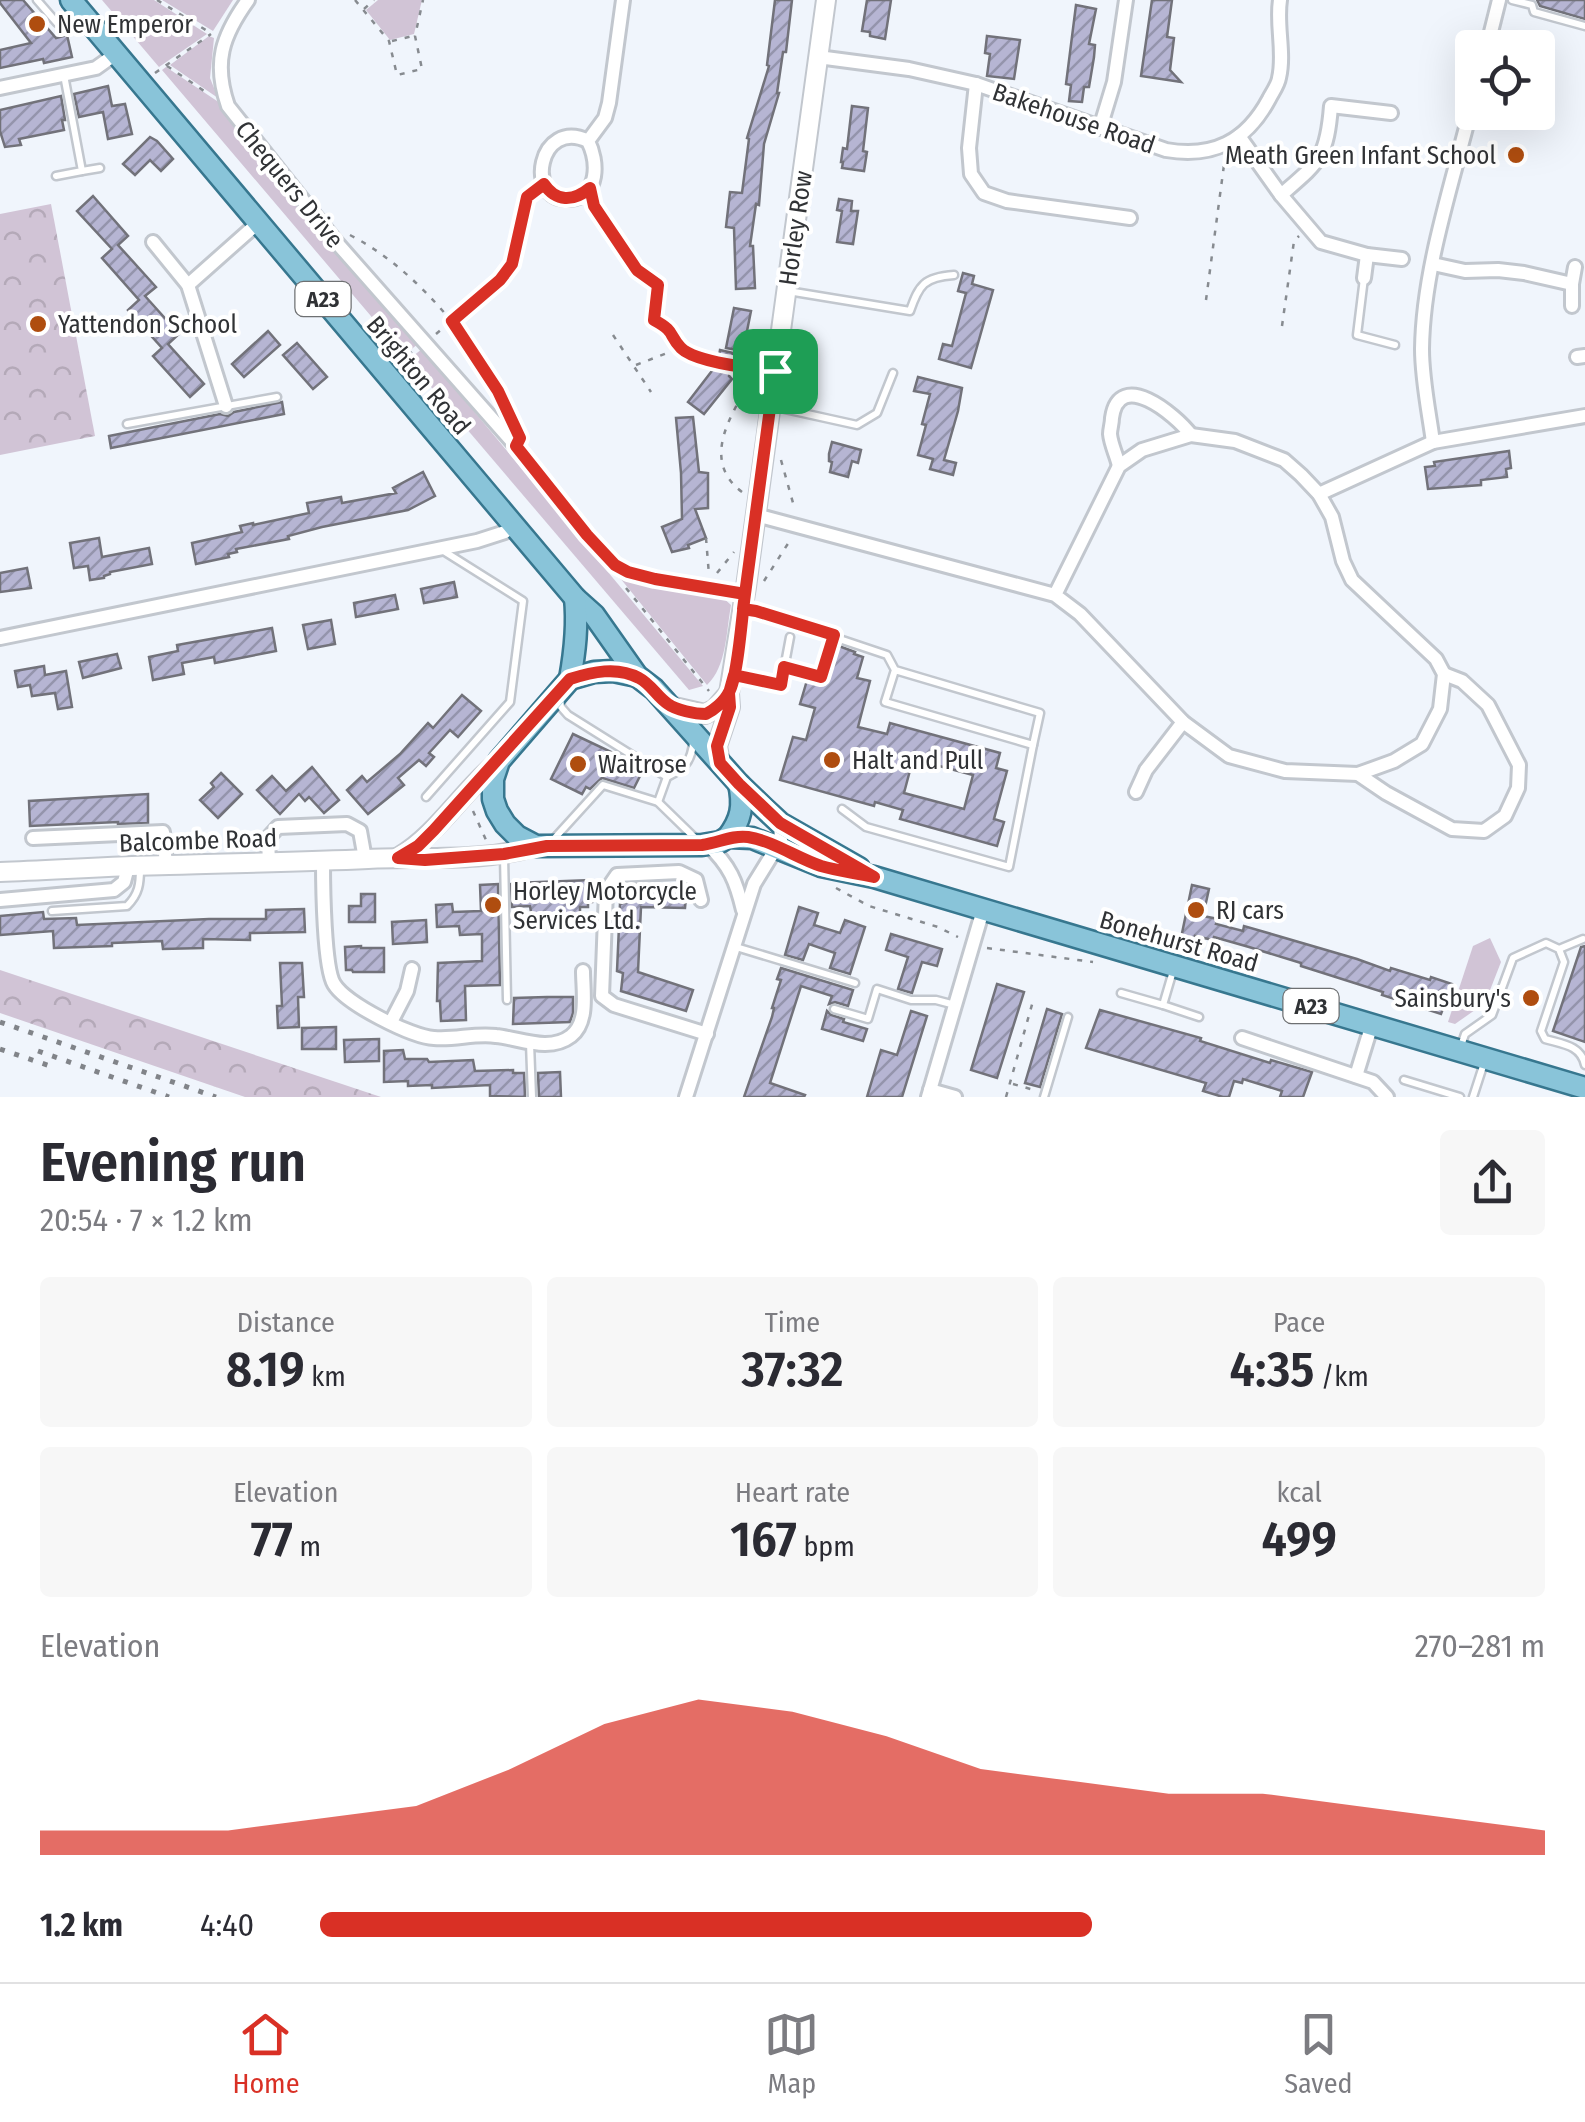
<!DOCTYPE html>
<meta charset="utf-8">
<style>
:root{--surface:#fff;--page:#f7f7f7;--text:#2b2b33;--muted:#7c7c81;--line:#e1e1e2;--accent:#d93025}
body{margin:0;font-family:"Fira Sans Condensed",sans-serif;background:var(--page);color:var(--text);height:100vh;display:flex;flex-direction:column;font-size:38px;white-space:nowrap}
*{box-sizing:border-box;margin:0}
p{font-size:32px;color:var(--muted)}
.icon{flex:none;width:55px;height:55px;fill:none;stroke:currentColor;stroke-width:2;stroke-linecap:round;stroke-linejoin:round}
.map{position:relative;height:1097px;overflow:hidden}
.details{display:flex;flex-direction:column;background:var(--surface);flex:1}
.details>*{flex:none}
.controls{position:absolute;left:1455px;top:30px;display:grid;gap:20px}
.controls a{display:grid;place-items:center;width:100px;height:100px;border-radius:10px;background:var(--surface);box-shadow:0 10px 40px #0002;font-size:50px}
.pin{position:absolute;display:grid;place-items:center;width:85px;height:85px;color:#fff;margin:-42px;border-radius:20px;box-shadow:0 5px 15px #0006}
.round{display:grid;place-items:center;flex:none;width:105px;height:105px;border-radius:10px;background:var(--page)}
.summary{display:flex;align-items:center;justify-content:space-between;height:170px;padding:0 40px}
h1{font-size:55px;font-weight:600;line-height:75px}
.metrics{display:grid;grid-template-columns:repeat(3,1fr);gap:15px;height:170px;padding:10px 40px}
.metrics div{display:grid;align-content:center;border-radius:10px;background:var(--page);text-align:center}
.metrics b{font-size:50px;font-weight:600}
.metrics small{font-size:28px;font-weight:400}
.metrics p{font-size:28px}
.chart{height:280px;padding:20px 40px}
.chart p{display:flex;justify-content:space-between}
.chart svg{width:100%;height:180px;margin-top:10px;fill:var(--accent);opacity:.7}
ul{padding:0 40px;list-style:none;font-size:32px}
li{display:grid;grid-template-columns:160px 120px 1fr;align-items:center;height:75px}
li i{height:25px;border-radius:12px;background:var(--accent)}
.tabs{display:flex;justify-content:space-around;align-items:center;height:140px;border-top:2px solid var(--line);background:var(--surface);font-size:28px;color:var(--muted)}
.tabs a{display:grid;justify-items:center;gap:5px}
.tabs .on{color:var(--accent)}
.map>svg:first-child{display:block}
.green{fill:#d1c4d6}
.forest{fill:url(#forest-crowns)}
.building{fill:url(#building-hatch);stroke:#72727a;stroke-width:2.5;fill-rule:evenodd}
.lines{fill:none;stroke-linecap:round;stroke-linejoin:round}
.lane-casing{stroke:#c2c7ce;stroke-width:11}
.street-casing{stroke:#c2c7ce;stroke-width:18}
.secondary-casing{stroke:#c2c7ce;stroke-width:22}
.primary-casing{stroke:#37778f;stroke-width:25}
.path{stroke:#878b90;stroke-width:2.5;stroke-dasharray:5 8;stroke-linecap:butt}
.lane{stroke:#fff;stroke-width:6}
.street{stroke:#fff;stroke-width:12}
.secondary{stroke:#fff;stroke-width:18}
.primary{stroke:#89c4d9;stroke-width:20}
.rail{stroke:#818489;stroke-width:5;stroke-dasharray:5 10;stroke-linecap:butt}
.route-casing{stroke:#fff;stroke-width:20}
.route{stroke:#d93025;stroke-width:12}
.poi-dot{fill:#af4d0f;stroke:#fff;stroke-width:4}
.labels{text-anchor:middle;stroke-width:8;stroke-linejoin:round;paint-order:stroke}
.shield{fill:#fff;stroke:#6e7072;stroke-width:2.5}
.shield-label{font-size:22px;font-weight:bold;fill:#303235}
.poi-label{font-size:25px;fill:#303235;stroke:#fff;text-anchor:start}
.street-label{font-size:25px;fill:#303235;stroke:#fff}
</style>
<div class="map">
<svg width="1585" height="1097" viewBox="0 0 1585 1097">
<defs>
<pattern id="forest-crowns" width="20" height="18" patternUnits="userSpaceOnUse" patternTransform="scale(2.5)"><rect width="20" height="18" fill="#d1c4d6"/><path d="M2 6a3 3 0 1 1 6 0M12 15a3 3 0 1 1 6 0" fill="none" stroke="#b4a9b8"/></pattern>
<pattern id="building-hatch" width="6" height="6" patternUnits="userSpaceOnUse" patternTransform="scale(2.5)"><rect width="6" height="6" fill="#b6b5d3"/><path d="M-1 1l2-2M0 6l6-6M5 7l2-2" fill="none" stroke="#9494ac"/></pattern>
</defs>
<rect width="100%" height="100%" fill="#f0f5fc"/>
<g class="green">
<path d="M102,0H154L207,34L159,67Z"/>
<path d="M162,0H233L213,31Z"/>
<path d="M378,0H422L414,34L390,40L366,10Z"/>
<path d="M209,36L214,38L210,78L218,98L170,65Z"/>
<path d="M166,67L220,103L229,121L418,344L404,355L162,70Z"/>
<path d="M422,349L703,686L689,690L408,360Z"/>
<path d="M620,578L721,596L731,605C726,632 727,666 707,685Z"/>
<path d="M1490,938L1501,962L1485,1003L1455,1024L1448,1022L1473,946Z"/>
</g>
<g class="forest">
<path d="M51,204L95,436L0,455V214Z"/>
<path d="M0,970L381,1097H245L0,1013Z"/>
</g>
<g class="building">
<path d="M0,0H23L56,38L67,35L72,57L44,63L43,59L0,68V50L31,43L0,3Z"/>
<path d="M775,0H792L786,52H783L777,93H779L764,144L759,205L756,204L750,246H753L755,288L736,289L734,228L726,227L730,192L742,193L749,139L747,138L769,66L767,65Z"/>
<path d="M867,0H891L885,39L870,36V32L862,31Z"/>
<path d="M1152,0H1172L1167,37L1174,38L1170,70L1181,82L1141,76Z"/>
<path d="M1537,0H1585V19L1540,6Z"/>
<path d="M1076,5L1096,9L1089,44L1095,45L1094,57L1089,87H1084L1082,102L1069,101L1071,85L1066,84Z"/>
<path d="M987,36L1020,40L1014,79L987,76L990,54L985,53Z"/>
<path d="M108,86L112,106L125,104L132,134L108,139L103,112L79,117L74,94Z"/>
<path d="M61,96L65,120H62L64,130L19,139L21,145L5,147L0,131V110Z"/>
<path d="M852,106L868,108L863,151L867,152L864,171L842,168L843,162H841L843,148L847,149Z"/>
<path d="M150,137L157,141L173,159L161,171L150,160L135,175L123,164Z"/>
<path d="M93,196L128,236L118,245L156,287L145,296L179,334L168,344L204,384L190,397L153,356L162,348L128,310L139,300L102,258L112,249L77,211Z"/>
<path d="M839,199L852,201L851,211H858L853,244L837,242L842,211L837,210Z"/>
<path d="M963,273L974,276L972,284L993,290L971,368L939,359L943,344L952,346L966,293L958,291Z"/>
<path d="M734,308L751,311L743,351L726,348Z"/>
<path d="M268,331L280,345L244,377L232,364Z"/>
<path d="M297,343L327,377L313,389L283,355Z"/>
<path d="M720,350L733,353L729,376L732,379L704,414L688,402L718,363Z"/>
<path d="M918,377L962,388L958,411L944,460L956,463L953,475L930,469L933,459L918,455L926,425L922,424L930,394L914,391Z"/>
<path d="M282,402L284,414L111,448L109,436L220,414L228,416L234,412Z"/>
<path d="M693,417L699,472L708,473V508L695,509L706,538L688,545L689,548L672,552L662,527L682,519L681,473L676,418Z"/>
<path d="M832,442L861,450L858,463L852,461L848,477L830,472L832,462L829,461V454Z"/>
<path d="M1509,451L1511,468L1506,469L1507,477L1481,480V485L1428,489L1425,467L1435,466L1434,462Z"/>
<path d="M423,472L435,496L408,510L322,527L288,536L289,539L236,549L237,552L228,554L229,557L196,564L192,543L242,532L240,526L253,523V525L309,513L307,503L341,497L342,503L396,493L393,488Z"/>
<path d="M99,538L102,557L149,548L152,564L110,572V574L104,576V578L90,580L88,566L74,568L70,543Z"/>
<path d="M27,568L31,588L0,592V573Z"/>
<path d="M454,582L457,597L424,603L421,589Z"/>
<path d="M395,595L398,609L356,617L354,603Z"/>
<path d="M331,620L335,644L308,649L303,625Z"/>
<path d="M272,628L276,651L215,663L214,657L182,663L184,674L153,680L149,657L178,651L177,645Z"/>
<path d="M836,645L855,652L854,654L863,657L857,678L870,681L858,727L887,734L890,723L1000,753L996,768L1007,771L994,819L1004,822L997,846L900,819L903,810L875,802L874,806L780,780L793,737L806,740L815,708L800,704L808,677L825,682ZM913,759L973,775L964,809L904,793Z"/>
<path d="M117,654L121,668L83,678L79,662Z"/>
<path d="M44,666L45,675L66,671L72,707L58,709L55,693L32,696L30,685L18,687L15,671Z"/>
<path d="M462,695L481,711L458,737L450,730L429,753L434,757L426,766L419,760L398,778L404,785L368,814L347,790L362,776L367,782L400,754L428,723L433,728Z"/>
<path d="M573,734L624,758L643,770L634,788L602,778L590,789L586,787L582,794L551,779Z"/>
<path d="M312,767L339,800L324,813L309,797L305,801L299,794L280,814L257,790L272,776L286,791Z"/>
<path d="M221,773L242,794L218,818L200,800L214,787L211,783Z"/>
<path d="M148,794V823L118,824V822L30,826L29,801Z"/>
<path d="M591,880L592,902H588V907H580V915L532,918L530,906L512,907L511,884L513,883Z"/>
<path d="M498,884L500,985L465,986L466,1020L441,1021L440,1001H437L438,963L482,961V934L460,935L459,926L437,927L436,905L452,904L453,912L481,911L480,885Z"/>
<path d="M642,884L687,887L685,908L641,907L638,972L693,990L686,1011L621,991L623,973L617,971L620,904L626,902V885Z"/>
<path d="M1192,885L1209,889L1203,916L1218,919L1216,924L1243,931L1244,926L1357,959L1390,971L1391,968L1430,980L1431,977L1452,984L1441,1014L1382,995L1383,992L1301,966V963L1249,947L1214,937L1213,940L1195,936L1194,941L1181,938Z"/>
<path d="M361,894H375V922H349V906H361Z"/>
<path d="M799,907L818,913L814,925L840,933L845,920L865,927L850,974L830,968L835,953L809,944L803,960L785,955Z"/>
<path d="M304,909L305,932L250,933V940L203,939V948L163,949L162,941L112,943V946L54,948L53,931L0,935V916L43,912L44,919L76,918L77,925L209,919H266V910Z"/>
<path d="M426,920L427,942L393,944L392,922Z"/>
<path d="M891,934L942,949L937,966L922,962L912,993L898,989L908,957L886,950Z"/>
<path d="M361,946V948H384V972H353L352,970H346L345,947Z"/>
<path d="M1585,946V1042L1553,1031L1581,947Z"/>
<path d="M280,963H302L304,997H298L299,1027L278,1028L277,1006H282Z"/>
<path d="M781,968L853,990L848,1006L835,1002L829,1004L832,996L801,986L770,1083L805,1095L804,1097H744L772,1017L774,1008H772L781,980L777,979Z"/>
<path d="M997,984L1024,992L997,1078L971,1070Z"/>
<path d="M547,997H573V1013L570,1022L513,1024L514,998Z"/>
<path d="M1047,1009L1062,1014L1040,1087L1025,1083Z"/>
<path d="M1100,1010L1201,1038L1200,1041L1270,1063L1271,1060L1312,1072L1303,1097H1280L1282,1091L1243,1079L1242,1083L1234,1081L1229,1097H1223L1203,1091L1206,1083L1086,1048Z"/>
<path d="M827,1011L831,1015L844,1019L843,1022L867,1029L863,1041L822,1029Z"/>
<path d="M911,1011L927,1016L902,1097H867L881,1050L897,1055Z"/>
<path d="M336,1027V1049H302V1028Z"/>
<path d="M379,1039V1061L345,1062L344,1040Z"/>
<path d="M403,1050L405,1059H427L429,1062L473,1060L475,1071L513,1070V1073H524L525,1097L490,1096V1085L432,1088V1085L408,1086V1081L384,1082V1051Z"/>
<path d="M560,1072L561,1097H539L538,1073Z"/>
</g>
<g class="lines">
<g class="lane-casing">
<g id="lane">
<path d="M37,0L57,23L73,12"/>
<path d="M1512,0L1532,5L1534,12L1585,26"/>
<path d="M82,171L100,168"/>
<path d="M56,176L82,171L64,75"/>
<path d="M590,191L593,206L637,270L658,285L654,320"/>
<path d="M1364,278L1357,335L1395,345"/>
<path d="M788,291L910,311C919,285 924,277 954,275"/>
<path d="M771,406L857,425L877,413L893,373"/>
<path d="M127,424L277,397"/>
<path d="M744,610L756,611L887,655L895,670L1040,713L1033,745L885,702L895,670"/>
<path d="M735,676L781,685L790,637"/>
<path d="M560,696L561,707L568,715L667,777"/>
<path d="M426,797L510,702L523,601L442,550"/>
<path d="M658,802L667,777C684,769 692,761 693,742"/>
<path d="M842,809L866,827L1009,867L1033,745"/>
<path d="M553,840L603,785L658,802L698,841"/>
<path d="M504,856L507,1000"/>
<path d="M52,911L127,906C139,894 140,884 140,868"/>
<path d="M736,947L855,983"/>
<path d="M1559,949L1583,939"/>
<path d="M1173,971L1163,1005L1199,1017"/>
<path d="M1121,993L1163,1005"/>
<path d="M834,1009L868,1019L877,989L911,1000H936L955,1005"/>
<path d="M530,1043L532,1097"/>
<path d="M1460,1049L1465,1034L1492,1015L1513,958L1546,943L1559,949L1564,962L1541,1031L1545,1039C1562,1044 1581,1045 1585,1065"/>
<path d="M1404,1080L1460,1097"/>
<path d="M1044,1097L1068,1017"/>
<path d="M1473,1097L1485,1060"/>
</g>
</g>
<g class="street-casing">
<g id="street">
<path d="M248,0C222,36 213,63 228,106L337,243L516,446L587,535L615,565L628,573L655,579L745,594"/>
<path d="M1487,48L1499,0"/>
<path d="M818,57L909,69L976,84L1166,150C1213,158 1246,142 1269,99C1272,93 1278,85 1279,78C1285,53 1276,25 1280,0"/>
<path d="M976,84L969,148L971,174L984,193L1007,201L1130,218"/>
<path d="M0,88L96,68L117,53"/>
<path d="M1100,128L1114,82L1126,0"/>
<path d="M1239,136L1281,195L1321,242L1367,255L1402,259"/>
<path d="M588,141C539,117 523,202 570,199C600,196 598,161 588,141L605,118L609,103L623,0"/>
<path d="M1281,195C1319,162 1327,158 1331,106L1391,113"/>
<path d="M153,242L188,285L226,406"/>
<path d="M1433,264L1465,271L1498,270L1524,273L1572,284V306"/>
<path d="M1364,278L1367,255"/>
<path d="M1572,284L1575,267"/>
<path d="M188,285L259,222"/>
<path d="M1577,357L1585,356"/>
<path d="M1433,442C1429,412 1422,380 1422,349C1423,268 1453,182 1472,104"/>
<path d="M1119,466C1117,456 1111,445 1110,434C1110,429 1112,424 1112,418C1119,368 1175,414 1191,435"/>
<path d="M1319,494L1433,442L1585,416"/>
<path d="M756,515L1055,595L1080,614L1183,722L1229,756L1285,771L1358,774L1394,761L1422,744L1440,709L1444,674L1436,659L1352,580L1343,561L1332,517L1319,494L1301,475L1284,460L1235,441L1191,435L1142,450L1119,466L1055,595"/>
<path d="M0,638L477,541L505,532L514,523"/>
<path d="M1358,774L1386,793L1452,829L1484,831L1505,816L1518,788L1519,765L1488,705L1462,681L1444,674"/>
<path d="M1136,792L1146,770L1183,722"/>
<path d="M33,838L163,832L166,865"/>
<path d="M708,845C730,866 736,881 743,910"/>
<path d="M323,862C323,886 324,968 334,984C346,1004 412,1037 434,1038C455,1040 475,1033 496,1036C519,1038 549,1053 571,1036C589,1022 583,991 583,971"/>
<path d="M269,863L268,838L278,827L347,824L360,831L365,859"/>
<path d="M0,900L114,890L124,882L128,867"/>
<path d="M701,900L696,880L679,872L617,875L606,891L602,996L614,1005L707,1034"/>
<path d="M391,1022L407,991L412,969"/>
<path d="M1242,1038L1373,1082L1387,1097"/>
<path d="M1356,1076L1372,1024"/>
<path d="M930,1090L955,1097"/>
<path d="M686,1097L754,884L781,840L780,823"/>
<path d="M928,1097L983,910"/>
</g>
</g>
<g class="secondary-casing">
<g id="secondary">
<path d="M670,706L705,714L715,709L729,693"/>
<path d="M720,763L717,746L730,707L729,693L746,587L826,0"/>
<path d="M399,857C439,833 462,791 499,761"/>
<path d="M0,872C56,870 112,866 169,865C235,863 302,862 368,859C424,856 481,863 536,846"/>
</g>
</g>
<g class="primary-casing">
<g id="primary">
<path d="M71,0L575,598L594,615L637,676L654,689L739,784L765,809L780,823L859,868"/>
<path d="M637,676L613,671L594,672L570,679L499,761L493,779V799L497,811L505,824L517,836L536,846L702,845L720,842L728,837L752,838L821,866L874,877L1585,1088"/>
<path d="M570,679C575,651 578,626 575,598"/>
<path d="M728,837C741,820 744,806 739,784"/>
</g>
</g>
<g class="path">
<path d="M157,0L209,32"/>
<path d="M355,0L389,41L397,75L422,69L415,36L423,0"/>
<path d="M364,9L374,0"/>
<path d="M392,41L413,36"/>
<path d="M167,66L210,95"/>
<path d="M155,73L211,34"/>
<path d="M350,235C420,271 479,347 511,417"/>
<path d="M1206,300L1224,165L1222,160"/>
<path d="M662,325C674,331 675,343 684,350C699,362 740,367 759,370"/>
<path d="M1282,326L1294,241L1299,236"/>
<path d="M436,334L500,280L512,263L527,197L530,194"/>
<path d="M613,335L651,392"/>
<path d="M401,360L412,352"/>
<path d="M636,365L680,348"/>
<path d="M781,460L795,510"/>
<path d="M742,492C697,458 736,407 757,371"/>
<path d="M706,538L709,575"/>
<path d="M717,573L734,552"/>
<path d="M764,581L789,542"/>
<path d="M626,588L709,691"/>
<path d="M797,671L821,677L831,646"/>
<path d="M473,811L486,840"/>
<path d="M836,888L869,906L938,927L958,937"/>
<path d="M987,948L1093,962"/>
<path d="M1013,1084L1034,1090"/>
<path d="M1006,1097L1033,1001"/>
</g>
<use href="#lane" class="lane"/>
<use href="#street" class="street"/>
<use href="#secondary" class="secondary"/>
<use href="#primary" class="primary"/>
<g class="rail">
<path d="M0,1022L216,1097"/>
<path d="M0,1049L50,1066"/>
<path d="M38,1051L169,1097"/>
</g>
</g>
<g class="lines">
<g class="route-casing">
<path id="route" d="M775,371C755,369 695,362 681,348C668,334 676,332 654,320L658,285L637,270L594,206L590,188C573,202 556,202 544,184L527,197L512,264L500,280L452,321L498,391L520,438L516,446L587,535L615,565L628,572L655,579L745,594C742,615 738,677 729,692C725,701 714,710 706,714C695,714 676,710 668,704C657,697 651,684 639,678C617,666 592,672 570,679L434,830L418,846L398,858L425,860L504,854L547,846L702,845C719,843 731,835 748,837C773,841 797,858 821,866C838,871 857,873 874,877L780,823L739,784L720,763L717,746L730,707L729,693L734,675L781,685L784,667L821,677L834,635L756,611L743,609L775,371"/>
</g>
<use href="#route" class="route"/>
</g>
<g class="poi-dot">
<circle cx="37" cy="24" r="10"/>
<circle cx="1516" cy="155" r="10"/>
<circle cx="38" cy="324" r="10"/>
<circle cx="832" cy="760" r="10"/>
<circle cx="578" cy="764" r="10"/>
<circle cx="493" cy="905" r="10"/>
<circle cx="1196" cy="910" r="10"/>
<circle cx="1531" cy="998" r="10"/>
</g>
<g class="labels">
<g class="shield">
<rect x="295.5" y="282" width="55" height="34" rx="8"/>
<rect x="1283.5" y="989" width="55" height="34" rx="8"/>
</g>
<g class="shield-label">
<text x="323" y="307">A23</text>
<text x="1311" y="1014">A23</text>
</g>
<g class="poi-label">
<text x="57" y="33">New Emperor</text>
<text x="1496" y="164" text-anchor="end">Meath Green Infant School</text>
<text x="58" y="333">Yattendon School</text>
<text x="852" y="769">Halt and Pull</text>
<text x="598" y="773">Waitrose</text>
<text x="513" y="900">Horley Motorcycle<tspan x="513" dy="29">Services Ltd.</tspan></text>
<text x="1216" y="919">RJ cars</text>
<text x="1511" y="1007" text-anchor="end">Sainsbury's</text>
</g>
<g class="street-label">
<text transform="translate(1074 118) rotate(19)" y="9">Bakehouse Road</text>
<text transform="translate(290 184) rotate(51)" y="9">Chequers Drive</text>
<text transform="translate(795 228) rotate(-82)" y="9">Horley Row</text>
<text transform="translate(419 375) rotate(50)" y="9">Brighton Road</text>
<text transform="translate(198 840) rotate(-2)" y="9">Balcombe Road</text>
<text transform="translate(1179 941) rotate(16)" y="9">Bonehurst Road</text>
</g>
</g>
</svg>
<div class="controls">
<a><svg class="icon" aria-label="locate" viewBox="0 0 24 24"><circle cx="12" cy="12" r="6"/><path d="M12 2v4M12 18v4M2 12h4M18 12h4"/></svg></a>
</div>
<div class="pin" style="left:775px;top:371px;background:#1e9e55"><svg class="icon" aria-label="arrive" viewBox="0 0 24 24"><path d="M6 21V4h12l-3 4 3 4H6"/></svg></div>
</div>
<section class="details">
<div class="summary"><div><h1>Evening run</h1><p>20:54 · 7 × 1.2 km</p></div><a class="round"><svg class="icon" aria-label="share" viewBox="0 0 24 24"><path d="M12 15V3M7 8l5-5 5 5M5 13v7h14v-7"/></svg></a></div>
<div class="metrics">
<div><p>Distance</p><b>8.19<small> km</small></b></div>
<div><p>Time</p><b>37:32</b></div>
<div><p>Pace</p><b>4:35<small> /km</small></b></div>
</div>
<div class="metrics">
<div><p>Elevation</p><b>77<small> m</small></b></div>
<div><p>Heart rate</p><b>167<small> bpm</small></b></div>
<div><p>kcal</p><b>499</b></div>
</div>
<div class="chart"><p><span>Elevation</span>270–281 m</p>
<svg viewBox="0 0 160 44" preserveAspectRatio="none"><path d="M0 44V38L10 38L20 38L30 35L40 32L50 23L60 12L70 6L80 9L90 15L100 23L110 26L120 29L130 29L140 32L150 35L160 38V44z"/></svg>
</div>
<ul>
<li><b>1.2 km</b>4:40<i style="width:63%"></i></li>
</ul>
</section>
<nav class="tabs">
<a class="on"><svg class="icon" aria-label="home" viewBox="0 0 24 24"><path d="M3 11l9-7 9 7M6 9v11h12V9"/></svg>Home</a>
<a><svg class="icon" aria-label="map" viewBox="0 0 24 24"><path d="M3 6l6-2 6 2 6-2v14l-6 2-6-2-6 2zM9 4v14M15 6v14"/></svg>Map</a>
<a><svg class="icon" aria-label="saved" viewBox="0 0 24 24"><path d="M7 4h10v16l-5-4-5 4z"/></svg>Saved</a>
</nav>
